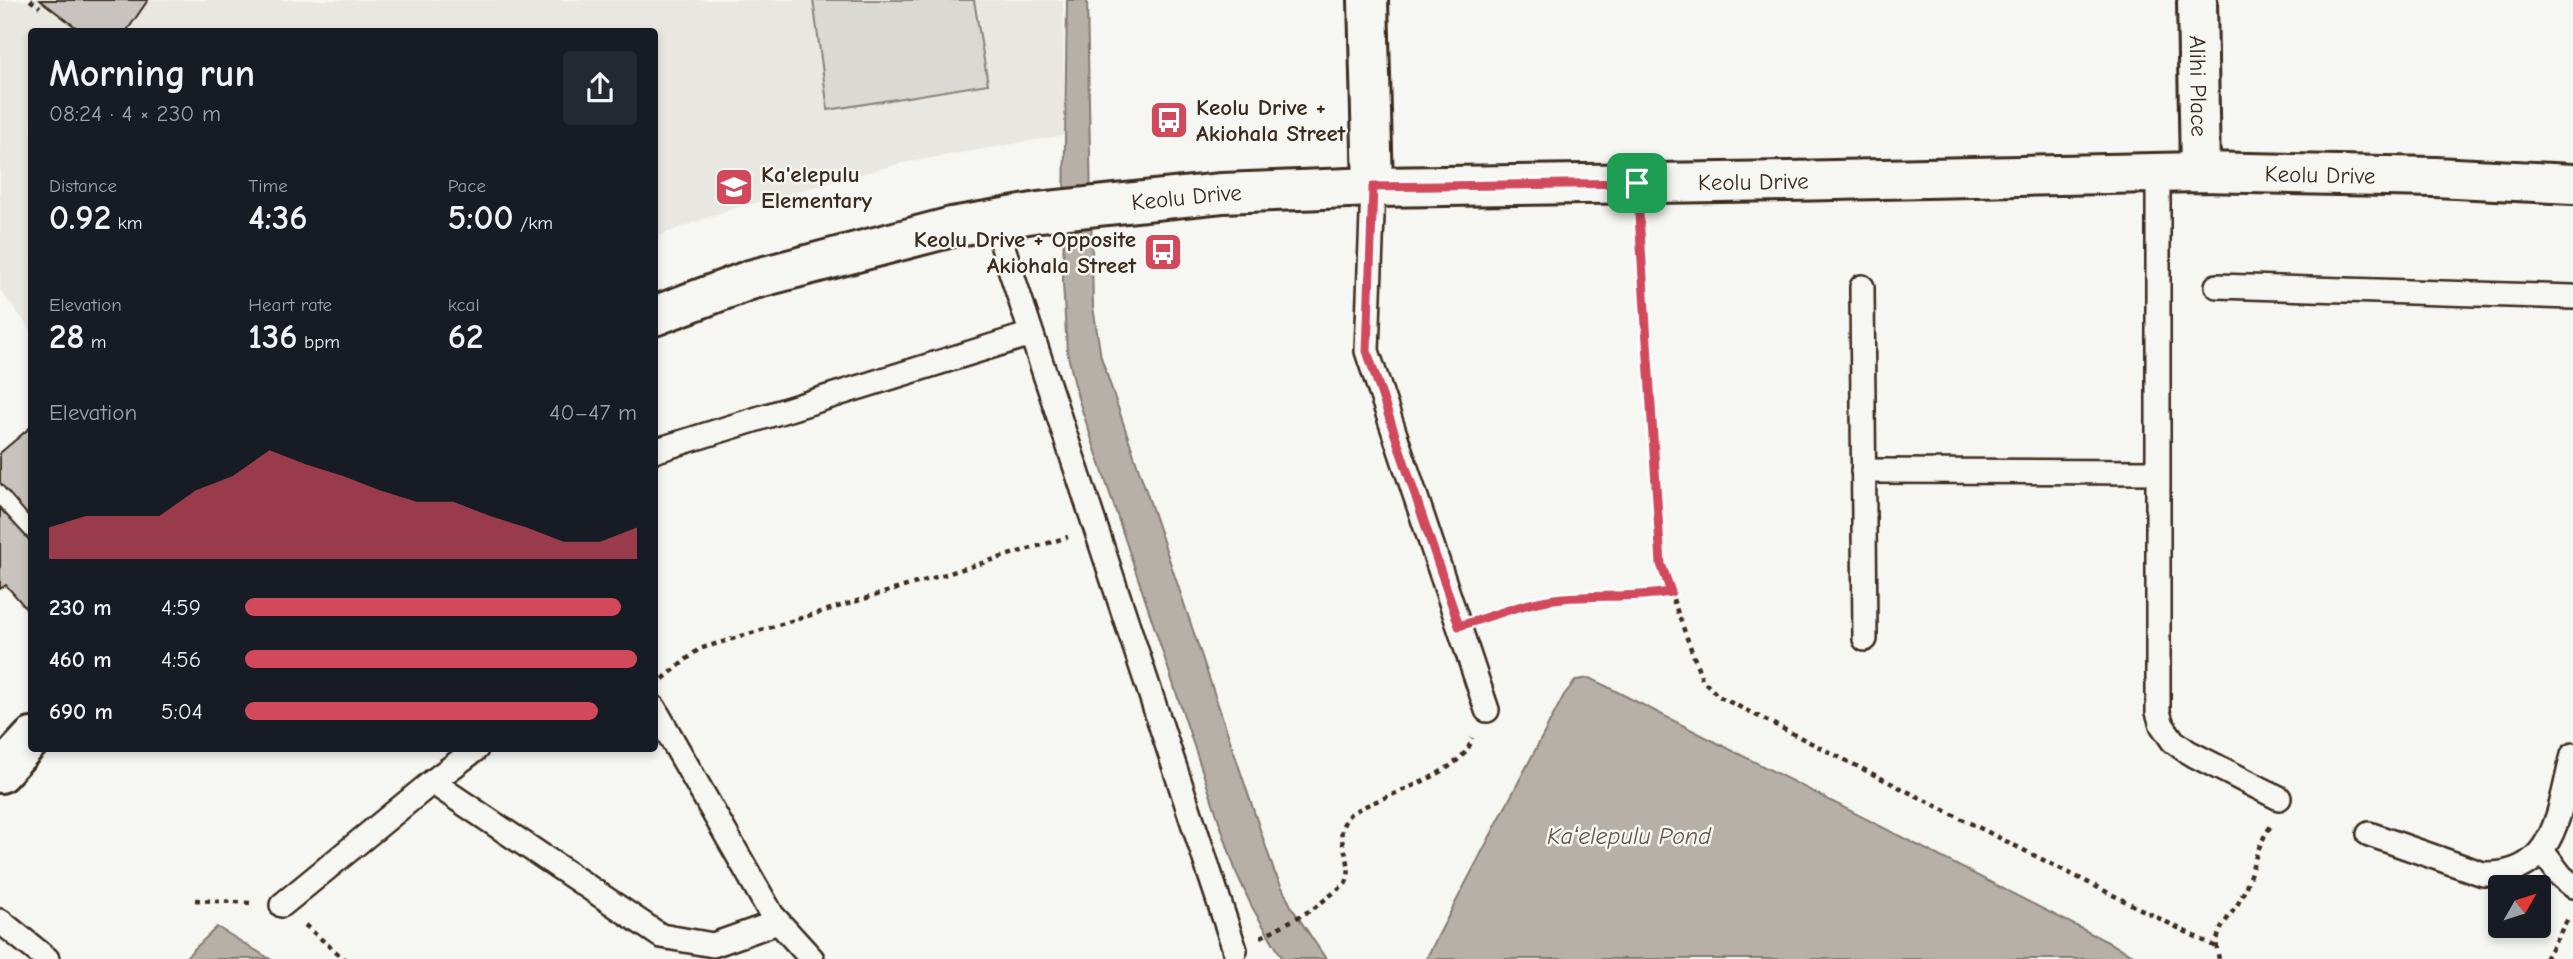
<!DOCTYPE html>
<meta charset="utf-8">
<style>
:root{--surface:#171b24;--page:#242831;--text:#f1f3f6;--muted:#9ea1a6;--accent:#d1495b}
body{margin:0;font-family:"Comic Neue",sans-serif;background:var(--page);color:var(--text);height:100vh;display:flex;flex-direction:column;font-size:26px;white-space:nowrap}
*{box-sizing:border-box;margin:0}
p{font-size:23px;color:var(--muted)}
.icon{flex:none;width:38px;height:38px;fill:none;stroke:currentColor;stroke-width:2;stroke-linecap:round;stroke-linejoin:round}
.map{position:relative;flex:1;overflow:hidden}
.details{position:absolute;left:28px;top:28px;width:630px;height:724px;display:flex;flex-direction:column;background:var(--surface);border-radius:7px;box-shadow:0 4px 10px #0003}
.details>*{flex:none}
.needle{width:46px;rotate:51deg}
.fabs{position:absolute;left:2488px;top:875px;display:grid;gap:14px}
.fabs a{display:grid;place-items:center;width:63px;height:63px;border-radius:7px;background:var(--surface);box-shadow:0 4px 10px #0003;font-size:35px}
.pin{position:absolute;display:grid;place-items:center;width:60px;height:60px;color:#fff;margin:-30px;border-radius:14px;box-shadow:0 4px 10px #0006}
.round{display:grid;place-items:center;flex:none;width:74px;height:74px;border-radius:7px;background:var(--page)}
.headline{display:flex;align-items:center;justify-content:space-between;height:119px;padding:0 21px}
h1{font-size:38px;font-weight:800;line-height:52px}
.figures{display:grid;grid-template-columns:repeat(3,1fr);gap:10px;height:119px;padding:7px 21px}
.figures div{display:grid;align-content:center}
.figures b{font-size:35px;font-weight:800}
.figures small{font-size:19px;font-weight:400}
.figures p{font-size:19px}
.chart{height:196px;padding:14px 21px}
.chart p{display:flex;justify-content:space-between}
.chart svg{width:100%;height:126px;margin-top:7px;fill:var(--accent);opacity:.7}
ul{padding:0 21px;list-style:none;font-size:23px}
li{display:grid;grid-template-columns:112px 84px 1fr;align-items:center;height:52px}
li i{height:18px;border-radius:9px;background:var(--accent)}
.map>svg:first-child{display:block}
.built{fill:#e8e7e2}
.green{fill:#dad9d3;stroke:#8a8278;stroke-width:2}
.water{fill:#b6b0a9;stroke:#857a71;stroke-width:2}
.building{fill:#c8c3be;stroke:#3b2a1e;stroke-width:2}
.lines{fill:none;stroke-linecap:round;stroke-linejoin:round}
.lane-casing{stroke:#3b2a1e;stroke-width:28}
.street-casing{stroke:#3b2a1e;stroke-width:44}
.secondary-casing{stroke:#3b2a1e;stroke-width:44}
.path{stroke:#3b2a1e;stroke-width:4.5;stroke-dasharray:5 5;stroke-linecap:butt}
.lane{stroke:#f6f6f2;stroke-width:23}
.street{stroke:#f6f6f2;stroke-width:38}
.secondary{stroke:#f6f6f2;stroke-width:38}
.route-casing{stroke:#fff;stroke-width:14}
.route{stroke:#d1495b;stroke-width:9}
.labels{text-anchor:middle;stroke-width:5;stroke-linejoin:round;paint-order:stroke}
.street-label{font-size:23px;fill:#3b2a1e;stroke:#f6f6f2}
.poi-label{font-size:23px;font-weight:bold;fill:#3b2a1e;stroke:#f6f6f2;text-anchor:start}
.water-label{font-size:24px;font-style:italic;fill:#605248;stroke:#f6f6f2}
</style>
<div class="map">
<svg width="2573" height="959" viewBox="0 0 2573 959">
<rect width="100%" height="100%" fill="#f6f6f2"/>
<filter id="ink" filterUnits="userSpaceOnUse"><feTurbulence type="fractalNoise" baseFrequency=".0143" numOctaves="2"/><feDisplacementMap in="SourceGraphic" scale="14" xChannelSelector="R" yChannelSelector="G"/><feConvolveMatrix kernelMatrix="1 2 1 2 8 2 1 2 1" color-interpolation-filters="sRGB"/></filter>
<g filter="url(#ink)">
<path class="built" d="M0,0H1063L1065,135L902,163L725,211L655,237L654,32H32L31,330L0,290Z"/>
<path class="green" d="M813,0H974L988,84L828,110Z"/>
<g class="water">
<path d="M1067,0H1087L1093,307L1101,357L1274,871L1292,908L1326,959H1283L1252,907L1236,872L1078,398L1067,351L1063,283Z"/>
<path d="M1590,678L2141,959H1426L1564,695L1576,680Z"/>
<path d="M217,927L270,959H184Z"/>
</g>
<g class="building">
<path d="M40,0H148L126,32H82Z"/>
<path d="M32,426V520L0,483V453Z"/>
<path d="M0,508L32,543L30,613L6,585L0,589Z"/>
</g>
<g class="lines">
<g class="lane-casing">
<g id="lane">
<path d="M2158,175V712L2162,725L2173,741L2188,752L2279,798"/>
<path d="M1373,187L1367,351L1487,710"/>
<path d="M994,220L1235,950"/>
<path d="M2217,286L2573,297"/>
<path d="M1862,287L1865,639"/>
<path d="M654,451L1031,334"/>
<path d="M1863,471L2157,472"/>
<path d="M654,708L772,915L812,959"/>
<path d="M476,749L432,782L661,936L713,945L778,922"/>
<path d="M2369,834L2483,874C2557,876 2558,811 2573,755"/>
<path d="M2542,851L2561,876L2573,886"/>
<path d="M282,905L432,782"/>
<path d="M0,921L47,959"/>
</g>
</g>
<g class="street-casing">
<g id="street">
<path d="M1368,0L1373,187"/>
<path id="s1" d="M2197,0L2200,172"/>
</g>
</g>
<g class="secondary-casing">
<g id="secondary">
<path id="s2" d="M654,316L750,280L952,227L1039,212L1222,193L1373,187L1789,181L2200,172L2435,177L2573,184"/>
<path d="M0,773L32,738"/>
</g>
</g>
<g class="path">
<path d="M30,0L40,7"/>
<path d="M1639,222L1660,564L1702,679L1718,696L2218,948"/>
<path d="M1490,617L1532,604L1562,598H1638L1671,592"/>
<path d="M663,679L699,649L1068,537"/>
<path d="M195,900L252,903"/>
<path d="M305,925L344,959"/>
<path d="M1261,937L1313,909L1346,883C1357,855 1328,840 1350,814C1380,795 1465,775 1472,738"/>
<path d="M2219,959C2218,954 2216,947 2217,942C2218,926 2234,913 2241,898C2253,874 2254,849 2271,826"/>
<path d="M2545,959L2569,917"/>
</g>
<use href="#lane" class="lane"/>
<use href="#street" class="street"/>
<use href="#secondary" class="secondary"/>
</g>
</g>
<g class="lines" filter="url(#ink)">
<g class="route-casing">
<path id="route" d="M1637,183L1661,564L1671,592C1633,598 1600,595 1563,598C1528,601 1493,616 1459,626L1367,351L1373,187Z"/>
</g>
<use href="#route" class="route"/>
</g>
<defs>
<g id="bus-square" transform="scale(2.0125)"><rect x="-9" y="-9" width="18" height="18" rx="4" fill="#d1495b" stroke="#f6f6f2"/><path d="M-5-6H5V4H4V6H2V4H-2V6H-4V4H-5ZM-3.5-4V0h7V-4ZM-3.5 1.2v1.5H-2V1.2ZM2 1.2v1.5H3.5V1.2Z" fill="#fff"/></g>
<g id="school-square" transform="scale(2.0125)"><rect x="-9" y="-9" width="18" height="18" rx="4" fill="#d1495b" stroke="#f6f6f2"/><path d="M0-5L7-2L0 1L-7-2ZM-4 1L0 2.5L4 1V4Q0 6-4 4Z" fill="#fff"/></g>
</defs>
<g fill-rule="evenodd">
<use href="#bus-square" x="1169" y="120"/>
<use href="#school-square" x="734" y="187"/>
<use href="#bus-square" x="1163" y="252"/>
</g>
<g class="labels">
<g class="street-label">
<text dy="8" stroke="none"><textPath href="#s1" startOffset="86">Alihi Place</textPath></text>
<text dy="8" stroke="none"><textPath href="#s2" startOffset="1682">Keolu Drive</textPath></text>
<text dy="8" stroke="none"><textPath href="#s2" startOffset="1115">Keolu Drive</textPath></text>
<text dy="8" stroke="none"><textPath href="#s2" startOffset="548">Keolu Drive</textPath></text>
</g>
<g class="poi-label">
<text x="1196" y="115">Keolu Drive +<tspan x="1196" dy="26">Akiohala Street</tspan></text>
<text x="761" y="182">Ka'elepulu<tspan x="761" dy="26">Elementary</tspan></text>
<text x="1136" y="247" text-anchor="end">Keolu Drive + Opposite<tspan x="1136" dy="26">Akiohala Street</tspan></text>
</g>
<g class="water-label">
<text x="1629" y="844">Kaʻelepulu Pond</text>
</g>
</g>
</svg>
<div class="fabs">
<a><svg class="needle" viewBox="-14 -14 28 28"><path d="M0-13l5 13h-10z" fill="#e53935"/><path d="M0 13l5-13h-10z" fill="#9ea1a6"/></svg></a>
</div>
<div class="pin" style="left:1637px;top:183px;background:#1e9e55"><svg class="icon" aria-label="arrive" viewBox="0 0 24 24"><path d="M6 21V4h12l-3 4 3 4H6"/></svg></div>
<section class="details">
<div class="headline"><div><h1>Morning run</h1><p>08:24 · 4 × 230 m</p></div><a class="round"><svg class="icon" aria-label="share" viewBox="0 0 24 24"><path d="M12 15V3M7 8l5-5 5 5M5 13v7h14v-7"/></svg></a></div>
<div class="figures">
<div><p>Distance</p><b>0.92<small> km</small></b></div>
<div><p>Time</p><b>4:36</b></div>
<div><p>Pace</p><b>5:00<small> /km</small></b></div>
</div>
<div class="figures">
<div><p>Elevation</p><b>28<small> m</small></b></div>
<div><p>Heart rate</p><b>136<small> bpm</small></b></div>
<div><p>kcal</p><b>62</b></div>
</div>
<div class="chart"><p><span>Elevation</span>40–47 m</p>
<svg viewBox="0 0 160 44" preserveAspectRatio="none"><path d="M0 44V33L10 29L20 29L30 29L40 20L50 15L60 6L70 11L80 15L90 20L100 24L110 24L120 29L130 33L140 38L150 38L160 33V44z"/></svg>
</div>
<ul>
<li><b>230 m</b>4:59<i style="width:96%"></i></li>
<li><b>460 m</b>4:56<i style="width:100%"></i></li>
<li><b>690 m</b>5:04<i style="width:90%"></i></li>
</ul>
</section>
</div>
